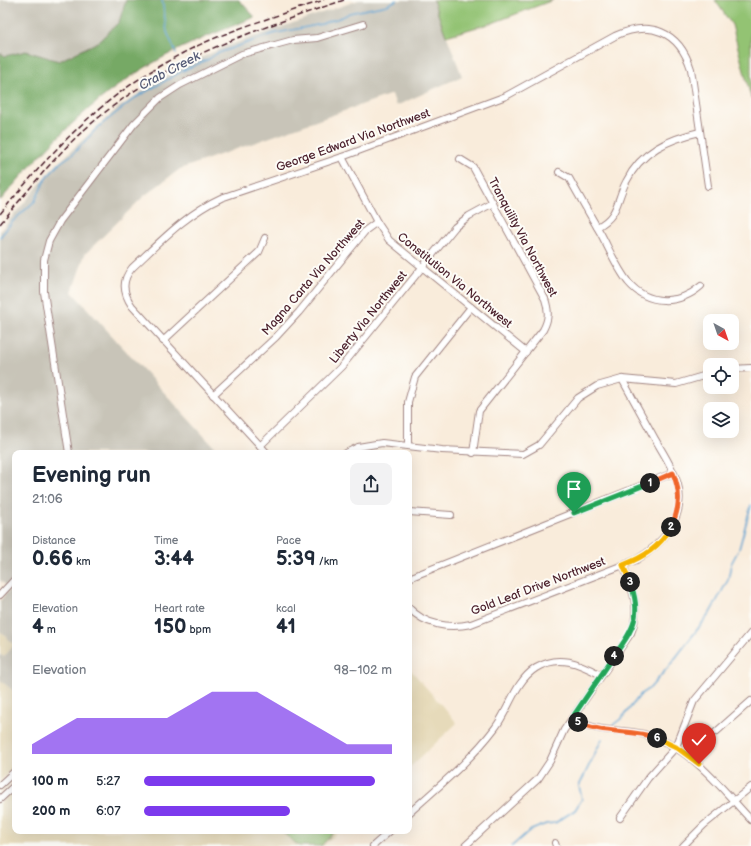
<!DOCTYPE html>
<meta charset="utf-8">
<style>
:root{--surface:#fff;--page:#f2f2f3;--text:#1f2937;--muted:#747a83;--accent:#7c3aed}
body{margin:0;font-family:"Balsamiq Sans",sans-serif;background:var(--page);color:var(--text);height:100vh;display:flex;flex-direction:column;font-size:15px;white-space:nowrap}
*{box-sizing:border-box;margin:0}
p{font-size:13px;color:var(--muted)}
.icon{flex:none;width:22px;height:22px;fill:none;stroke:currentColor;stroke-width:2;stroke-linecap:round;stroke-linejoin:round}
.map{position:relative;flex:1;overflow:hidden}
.sheet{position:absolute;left:12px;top:450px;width:400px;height:384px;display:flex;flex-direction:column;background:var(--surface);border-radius:8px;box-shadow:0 4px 16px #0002}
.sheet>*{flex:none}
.needle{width:26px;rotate:140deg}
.tools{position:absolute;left:703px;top:314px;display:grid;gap:8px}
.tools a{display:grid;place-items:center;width:36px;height:36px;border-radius:8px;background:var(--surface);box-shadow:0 4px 16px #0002;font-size:20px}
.pin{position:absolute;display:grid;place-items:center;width:34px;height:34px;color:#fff;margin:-41px -17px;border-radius:50% 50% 50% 0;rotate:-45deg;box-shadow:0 0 4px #0007}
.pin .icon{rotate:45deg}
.km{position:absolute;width:20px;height:20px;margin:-10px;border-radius:50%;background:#222;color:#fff;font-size:11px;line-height:20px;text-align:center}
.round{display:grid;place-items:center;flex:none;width:42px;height:42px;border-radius:8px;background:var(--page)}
.headline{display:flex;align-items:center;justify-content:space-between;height:68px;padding:0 20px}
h1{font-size:22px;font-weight:800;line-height:30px}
.stats{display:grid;grid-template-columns:repeat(3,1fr);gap:6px;height:68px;padding:4px 20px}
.stats div{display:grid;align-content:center}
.stats b{font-size:20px;font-weight:800}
.stats small{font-size:11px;font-weight:400}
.stats p{font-size:11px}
.chart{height:112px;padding:8px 20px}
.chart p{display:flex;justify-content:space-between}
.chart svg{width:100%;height:72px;margin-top:4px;fill:var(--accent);opacity:.7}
ul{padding:0 20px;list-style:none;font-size:13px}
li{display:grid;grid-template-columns:64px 48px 1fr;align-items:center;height:30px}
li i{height:10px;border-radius:5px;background:var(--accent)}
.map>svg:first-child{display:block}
.built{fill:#e6daba}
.industrial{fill:#c8c4b8}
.green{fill:#93c373;stroke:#6e714f}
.forest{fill:#76a965;stroke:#606448}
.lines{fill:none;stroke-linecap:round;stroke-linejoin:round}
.stream{stroke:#5da2d2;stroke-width:1.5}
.minor-casing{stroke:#a28683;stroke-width:8}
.minor{stroke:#fff;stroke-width:6}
.rail{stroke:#4a1f2b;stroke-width:1.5;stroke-dasharray:6 3;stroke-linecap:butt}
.split-1-casing{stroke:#fff;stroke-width:8}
.split-2-casing{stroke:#fff;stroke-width:8}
.split-3-casing{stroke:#fff;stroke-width:8}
.split-4-casing{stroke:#fff;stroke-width:8}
.split-5-casing{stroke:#fff;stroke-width:8}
.split-6-casing{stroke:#fff;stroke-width:8}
.split-7-casing{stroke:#fff;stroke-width:8}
.split-1{stroke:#22a559;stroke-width:5}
.split-2{stroke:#f0652b;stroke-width:5}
.split-3{stroke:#f5b400;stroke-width:5}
.split-4{stroke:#22a559;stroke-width:5}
.split-5{stroke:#22a559;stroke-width:5}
.split-6{stroke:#f0652b;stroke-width:5}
.split-7{stroke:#f5b400;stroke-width:5}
.labels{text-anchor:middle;stroke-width:4;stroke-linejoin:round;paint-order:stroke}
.street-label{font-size:12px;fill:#4a1f2b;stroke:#fdfcf7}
.water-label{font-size:13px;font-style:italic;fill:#535a76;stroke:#fdfcf7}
</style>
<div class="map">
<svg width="751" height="846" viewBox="0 0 751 846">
<rect width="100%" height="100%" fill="#fdfcf7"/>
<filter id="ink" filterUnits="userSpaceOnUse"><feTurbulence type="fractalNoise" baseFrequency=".025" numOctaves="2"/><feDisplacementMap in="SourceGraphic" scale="8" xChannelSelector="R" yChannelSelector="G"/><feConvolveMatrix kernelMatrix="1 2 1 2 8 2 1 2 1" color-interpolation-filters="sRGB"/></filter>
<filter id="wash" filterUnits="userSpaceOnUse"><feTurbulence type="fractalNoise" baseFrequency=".012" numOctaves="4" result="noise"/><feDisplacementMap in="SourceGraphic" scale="16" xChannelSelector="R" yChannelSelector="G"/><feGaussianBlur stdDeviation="0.9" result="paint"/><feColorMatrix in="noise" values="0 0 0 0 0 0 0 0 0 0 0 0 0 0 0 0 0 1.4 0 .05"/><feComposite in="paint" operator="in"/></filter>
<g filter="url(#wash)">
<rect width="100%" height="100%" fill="#f9ecdb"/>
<g class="built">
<path d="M0,631L14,645L4,657L0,654Z"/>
<path d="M409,668L457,723L409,768Z"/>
<path d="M0,680L15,692V767L0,781Z"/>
<path d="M15,789V831H340L323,846H0V803Z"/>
</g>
<g class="industrial">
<path d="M0,0H126L119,22L98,42L59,61L26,51L5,56L0,53Z"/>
<path d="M359,0H433L462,76L396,106L392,94L180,169L144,196L85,254L72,292L215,448L209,453H15V692L0,680V654L4,657L14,645L0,631V601L10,589L0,580V231L52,170L76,146L118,108L159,80L188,64L224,47Z"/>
</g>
<g class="green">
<path d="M433,0H553L495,22L446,36Z"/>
<path d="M715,0H751V98L732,25Z"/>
<path d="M281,831H335L321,846H299Z"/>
</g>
<path class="forest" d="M126,0H239L255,17C221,31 185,44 153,63C93,97 44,149 0,201V53L5,56L26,51L59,61L98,42L119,22Z"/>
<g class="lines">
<g class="stream">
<path d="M162,0L167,32L176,53"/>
<path d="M183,66L184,70"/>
<path d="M0,237L13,221L35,201L46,178L61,162L73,154L97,128L135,98L184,70L209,59L216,54L272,34L322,24C330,19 341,20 349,13L387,5L397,0"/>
<path d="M613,725L622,718L641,694L650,688L670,665L710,613L728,580L731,564L739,549L751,505"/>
<path d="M512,846L529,831L546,824L555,823L575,810L582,799L579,786L602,739"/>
</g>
</g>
</g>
<g filter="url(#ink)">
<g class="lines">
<g class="minor-casing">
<g id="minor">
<path d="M342,157L377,222L389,240L526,352"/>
<path d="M460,159L473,167L545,299C549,311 549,319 543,330L479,411L473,453"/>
<path d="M559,172L569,178C579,196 590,215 601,234C609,249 617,268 628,282C648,306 679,305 701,286"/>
<path d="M597,227C619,216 616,201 626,182C641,151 669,139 700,132"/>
<path d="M163,341L259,252L265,238"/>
<path d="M732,369L751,368"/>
<path d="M213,395L276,337L299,312L366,230L377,222"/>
<path d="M408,445V402L415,377L471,307"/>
<path d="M260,446L342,366L455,227L469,216L493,203"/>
<path d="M69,453L44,292V260L49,241L60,221L134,124L160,98L180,85L242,54L293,40L317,38L363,24"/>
<path d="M267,453L132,306C123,293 121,281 132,268C160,242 186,214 221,198L342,157L506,96L615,36C650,20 679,31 691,69L708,186"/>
<path d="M346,453L358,447L382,443L442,450L523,454L539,445L578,398L597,386L622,379L676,384L710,374"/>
<path d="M409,512L451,515"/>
<path d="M409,578L673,473"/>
<path d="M0,595L15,579"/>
<path d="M409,608C425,625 449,629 471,624L636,560C662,545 686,518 678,485C674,469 663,453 655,439C644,419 633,399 622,379"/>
<path d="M572,718C601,735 614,727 643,734C690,745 720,787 751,820"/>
<path d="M716,732L751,701"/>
<path d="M0,785L15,771"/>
<path d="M0,799L15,785"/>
<path d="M409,813C439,786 471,760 495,728C509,710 515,681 536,668C559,654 579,663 601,675"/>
<path d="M620,818L648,778L676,747L694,701L751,633"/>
<path d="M555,843L556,846"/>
<path d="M373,846L390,831"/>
<path d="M465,846L538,779L550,761L564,730L631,633C641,608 632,588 623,565"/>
<path d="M683,846L704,825L751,787"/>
</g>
</g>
<use href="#minor" class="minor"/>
<g class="rail">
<path d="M0,214C55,147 104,94 183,53C227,30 277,16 324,0"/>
<path d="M0,224C27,192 53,158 84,130C165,58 245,34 344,0"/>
</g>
</g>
</g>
<g class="lines" filter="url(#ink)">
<g class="split-1-casing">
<path id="split-1" d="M574,513L650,483"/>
</g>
<g class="split-2-casing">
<path id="split-2" d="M650,483L673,473C681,493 680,508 671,527"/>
</g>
<g class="split-3-casing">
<path id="split-3" d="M630,582L623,565C644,557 660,547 671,527"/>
</g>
<g class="split-4-casing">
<path id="split-4" d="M614,656C633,629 643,616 630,582"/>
</g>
<g class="split-5-casing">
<path id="split-5" d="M578,722L572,718L614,656"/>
</g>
<g class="split-6-casing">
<path id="split-6" d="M578,722C603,735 631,728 657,738"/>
</g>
<g class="split-7-casing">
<path id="split-7" d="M657,738L676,747L699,764"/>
</g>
<use href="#split-1" class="split-1"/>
<use href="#split-2" class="split-2"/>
<use href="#split-3" class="split-3"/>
<use href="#split-4" class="split-4"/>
<use href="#split-5" class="split-5"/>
<use href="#split-6" class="split-6"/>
<use href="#split-7" class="split-7"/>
</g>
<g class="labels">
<g class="street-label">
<text transform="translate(353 140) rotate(-20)" y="4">George Edward Via Northwest</text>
<text transform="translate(523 237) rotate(62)" y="4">Tranquility Via Northwest</text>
<text transform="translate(313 277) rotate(-49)" y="4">Magna Carta Via Northwest</text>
<text transform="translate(455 280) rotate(39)" y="4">Constitution Via Northwest</text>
<text transform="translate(368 317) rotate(-51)" y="4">Liberty Via Northwest</text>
<text transform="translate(538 586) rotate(-21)" y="4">Gold Leaf Drive Northwest</text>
</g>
<g class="water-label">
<text transform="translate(169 70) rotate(-28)" y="5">Crab Creek</text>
</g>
</g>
</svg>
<div class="tools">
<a><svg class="needle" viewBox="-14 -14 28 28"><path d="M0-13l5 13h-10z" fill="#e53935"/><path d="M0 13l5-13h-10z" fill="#747a83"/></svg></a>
<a><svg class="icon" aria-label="locate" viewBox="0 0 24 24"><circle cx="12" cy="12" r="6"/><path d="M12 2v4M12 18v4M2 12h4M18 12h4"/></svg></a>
<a><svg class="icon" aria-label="layers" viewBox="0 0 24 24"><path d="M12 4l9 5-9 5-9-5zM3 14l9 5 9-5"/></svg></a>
</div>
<div class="pin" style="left:574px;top:513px;background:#1e9e55"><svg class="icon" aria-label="arrive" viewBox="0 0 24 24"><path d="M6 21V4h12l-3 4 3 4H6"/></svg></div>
<div class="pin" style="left:699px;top:764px;background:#d93025"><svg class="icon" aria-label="check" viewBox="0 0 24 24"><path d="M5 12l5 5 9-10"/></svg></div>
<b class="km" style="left:650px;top:483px">1</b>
<b class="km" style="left:671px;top:527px">2</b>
<b class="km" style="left:630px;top:582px">3</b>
<b class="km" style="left:614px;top:656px">4</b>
<b class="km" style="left:578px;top:722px">5</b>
<b class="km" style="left:657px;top:738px">6</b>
<section class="sheet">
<div class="headline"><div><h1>Evening run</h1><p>21:06</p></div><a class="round"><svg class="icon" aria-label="share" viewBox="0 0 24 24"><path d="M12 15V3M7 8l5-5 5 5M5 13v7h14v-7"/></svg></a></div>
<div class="stats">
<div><p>Distance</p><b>0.66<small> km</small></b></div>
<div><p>Time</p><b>3:44</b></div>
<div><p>Pace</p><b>5:39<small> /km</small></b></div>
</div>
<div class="stats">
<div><p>Elevation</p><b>4<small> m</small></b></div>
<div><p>Heart rate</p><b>150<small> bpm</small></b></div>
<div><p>kcal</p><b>41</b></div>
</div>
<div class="chart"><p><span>Elevation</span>98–102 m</p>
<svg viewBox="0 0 160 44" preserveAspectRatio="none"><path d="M0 44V38L10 30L20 22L30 22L40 22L50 22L60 22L70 14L80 6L90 6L100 6L110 14L120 22L130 30L140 38L150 38L160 38V44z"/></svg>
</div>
<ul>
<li><b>100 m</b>5:27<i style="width:93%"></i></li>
<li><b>200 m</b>6:07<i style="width:59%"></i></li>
</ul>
</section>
</div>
